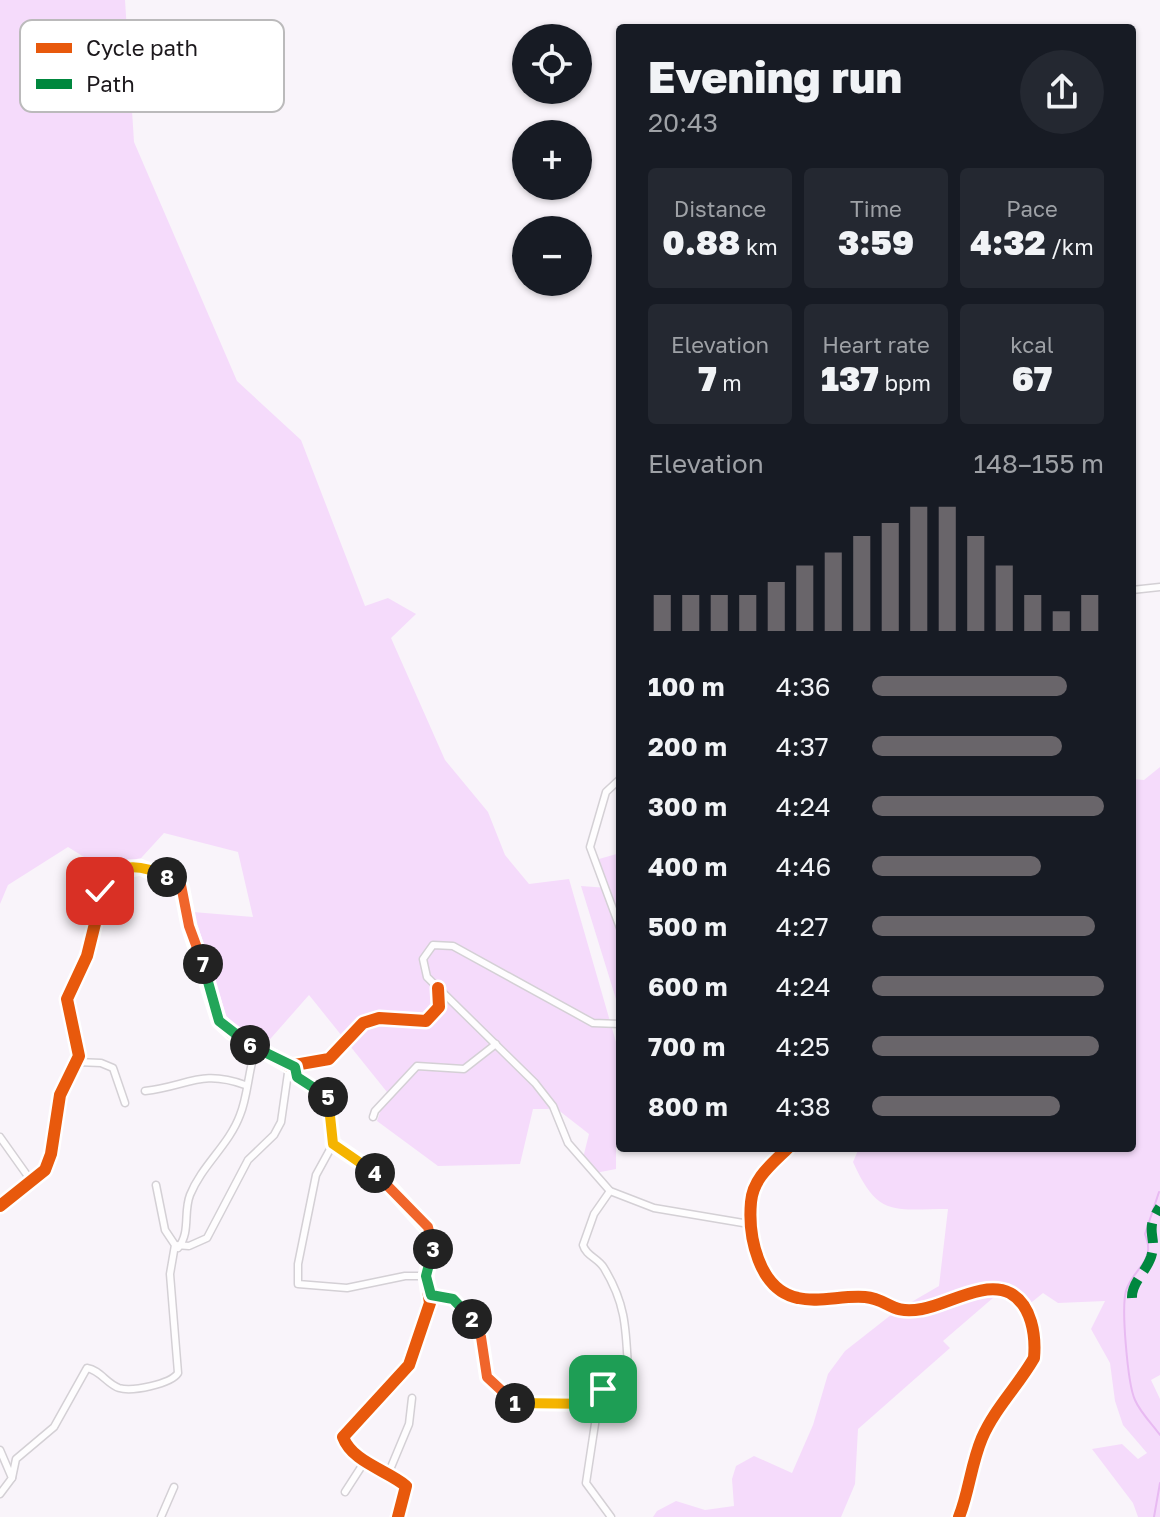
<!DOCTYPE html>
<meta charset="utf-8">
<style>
:root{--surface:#171b24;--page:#242831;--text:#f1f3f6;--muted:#9ea1a6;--accent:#69656a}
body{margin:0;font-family:"Golos Text",sans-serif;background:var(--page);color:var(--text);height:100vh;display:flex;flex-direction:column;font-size:30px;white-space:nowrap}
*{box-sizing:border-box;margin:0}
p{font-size:26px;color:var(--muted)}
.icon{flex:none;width:44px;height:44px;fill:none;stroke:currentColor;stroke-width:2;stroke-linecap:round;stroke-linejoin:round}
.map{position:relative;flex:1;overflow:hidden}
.details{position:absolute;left:616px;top:24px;width:520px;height:1128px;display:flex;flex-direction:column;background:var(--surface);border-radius:8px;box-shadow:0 2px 6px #0004}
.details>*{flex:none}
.controls{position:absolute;left:512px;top:24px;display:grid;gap:16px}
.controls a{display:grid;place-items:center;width:80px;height:80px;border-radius:50%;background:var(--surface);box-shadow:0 2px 6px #0004;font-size:40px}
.pin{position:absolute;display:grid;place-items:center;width:68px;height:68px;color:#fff;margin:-34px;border-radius:16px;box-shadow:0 4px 12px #0006}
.km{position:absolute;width:40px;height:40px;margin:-20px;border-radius:50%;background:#222;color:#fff;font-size:22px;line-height:40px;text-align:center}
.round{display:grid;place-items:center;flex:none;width:84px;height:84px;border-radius:42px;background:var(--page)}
.overview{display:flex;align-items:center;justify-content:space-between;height:136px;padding:0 32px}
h1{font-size:44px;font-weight:800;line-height:60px}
.metrics{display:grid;grid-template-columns:repeat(3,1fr);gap:12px;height:136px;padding:8px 32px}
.metrics div{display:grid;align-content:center;border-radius:8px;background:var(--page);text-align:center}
.metrics b{font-size:34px;font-weight:800}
.metrics small{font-size:22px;font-weight:400}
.metrics p{font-size:22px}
.chart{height:224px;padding:16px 32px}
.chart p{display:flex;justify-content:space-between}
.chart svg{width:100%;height:144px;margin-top:8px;stroke:var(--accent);stroke-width:6}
ul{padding:0 32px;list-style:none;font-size:26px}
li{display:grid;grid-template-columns:128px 96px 1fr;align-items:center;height:60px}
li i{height:20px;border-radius:10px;background:var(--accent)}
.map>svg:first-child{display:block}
.green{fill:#f5dbfb}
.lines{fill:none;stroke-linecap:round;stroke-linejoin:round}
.stream{stroke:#e8baf2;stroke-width:2}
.minor-casing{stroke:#d4d0d5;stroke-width:9}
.minor{stroke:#fefdfe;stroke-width:6}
.quiet{stroke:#00873e;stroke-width:10;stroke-dasharray:20 10;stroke-linecap:butt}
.cycleway-casing{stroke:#fff;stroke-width:17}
.cycleway{stroke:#e8590c;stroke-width:12}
.split-1-casing{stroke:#fff;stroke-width:16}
.split-2-casing{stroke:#fff;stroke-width:16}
.split-3-casing{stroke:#fff;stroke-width:16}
.split-4-casing{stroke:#fff;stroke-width:16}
.split-5-casing{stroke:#fff;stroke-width:16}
.split-6-casing{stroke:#fff;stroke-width:16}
.split-7-casing{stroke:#fff;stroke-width:16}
.split-8-casing{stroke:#fff;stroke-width:16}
.split-9-casing{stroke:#fff;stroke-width:16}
.split-1{stroke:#f5b400;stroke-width:10}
.split-2{stroke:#f0652b;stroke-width:10}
.split-3{stroke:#22a559;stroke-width:10}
.split-4{stroke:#f0652b;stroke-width:10}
.split-5{stroke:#f5b400;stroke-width:10}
.split-6{stroke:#22a559;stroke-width:10}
.split-7{stroke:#22a559;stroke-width:10}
.split-8{stroke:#f0652b;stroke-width:10}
.split-9{stroke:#f5b400;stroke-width:10}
.key{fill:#fff;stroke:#bbbabb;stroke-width:2}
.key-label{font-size:22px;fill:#1c181c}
</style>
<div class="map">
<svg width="1160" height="1517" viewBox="0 0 1160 1517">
<rect width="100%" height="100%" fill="#f9f4fa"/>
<g class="green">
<path d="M0,0H125L134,142L237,381L301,440L365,606L388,598L416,614L391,638L445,760L488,812L505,855L529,884L569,879L620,1056V1142L616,1145V1169L590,1174L583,1158L589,1134L557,1109H533L520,1164L438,1166L377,1121L387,1092L309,995L257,1054L212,1025L181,911L253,917L238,852L164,833L121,880L68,847L8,885L0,904Z"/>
<path d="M1160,767V1375L1151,1380L1160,1399V1517H1138L1133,1503L1092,1449L1122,1444L1138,1459L1147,1453L1123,1425L1115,1401L1110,1363L1091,1329L1105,1301L1058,1303L1043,1293L1027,1306L1008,1285L943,1341L950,1348L858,1429L855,1484L841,1517H653L657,1511L676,1501L705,1510L734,1506L732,1479L736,1466L754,1456L792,1473L813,1425L828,1374L845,1351L896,1311L939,1286L948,1209C894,1209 878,1218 853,1162L859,1148H1132V779L1144,780Z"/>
<path d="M620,853V1012L581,886L608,888L599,859Z"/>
</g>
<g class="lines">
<g class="stream">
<path d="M1159,1192L1145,1234C1156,1261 1136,1266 1127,1288C1120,1303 1128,1385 1135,1400C1140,1412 1152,1424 1160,1435"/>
<path d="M1154,1517L1160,1483"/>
</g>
<g class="minor-casing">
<g id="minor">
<path d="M1132,590L1160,587"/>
<path d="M620,779L606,792L590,847L620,928"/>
<path d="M620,1024L593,1023L453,946L433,945L423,959L427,977L535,1083L553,1106L568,1143L610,1191L654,1208L749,1224"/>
<path d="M77,1062L101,1063L113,1068L125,1103"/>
<path d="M295,1067L297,1077L325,1092L329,1099L333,1144L316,1175L298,1264V1284L347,1288L405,1276H426"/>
<path d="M145,1091C188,1086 201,1069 245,1085"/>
<path d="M373,1117L375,1111L417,1066L464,1069L496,1044"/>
<path d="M0,1137L32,1182"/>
<path d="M333,1144L380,1176L432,1234L433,1245L426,1276L430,1303L409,1365L343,1437C352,1462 387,1470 406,1486L398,1517"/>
<path d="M788,1148C772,1164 753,1178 751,1202C748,1235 758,1290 798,1298C819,1303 843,1295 865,1297C889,1299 890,1315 922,1309C947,1305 984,1280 1010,1293C1032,1305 1036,1336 1034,1358C1018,1386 995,1408 982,1438C971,1464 969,1492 959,1517"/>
<path d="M0,1206L45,1170L51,1154L60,1095L79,1056L67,999L87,956L107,875L140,867L181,885L189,926L219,1021L232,1033L289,1066L329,1059L363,1023L379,1018L426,1021L439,1007L438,988"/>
<path d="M175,1245L189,1246L207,1238L248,1160L274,1135L281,1122L289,1066"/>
<path d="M178,1248C191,1232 183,1213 190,1195C202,1165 229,1145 240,1115C248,1096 248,1071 256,1048"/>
<path d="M431,1295L453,1299L470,1316L481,1337L487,1377L516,1403L598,1404L604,1384L617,1380L628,1370C626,1329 626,1304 604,1268C598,1258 586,1256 583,1245L594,1214L610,1191"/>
<path d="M598,1404L586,1483L611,1517"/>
<path d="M0,1450L12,1478L0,1494"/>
<path d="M389,1472L409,1424L412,1398"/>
<path d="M12,1478L16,1459L54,1427L87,1368C100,1370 107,1384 119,1388C132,1392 171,1384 178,1373L170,1274L175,1245L165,1230L156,1185"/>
<path d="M345,1492L365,1461"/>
<path d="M161,1517L174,1487"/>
</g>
</g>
<use href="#minor" class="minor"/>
<path class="quiet" d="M1132,1298C1131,1283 1146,1272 1151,1257C1158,1234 1143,1233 1160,1207"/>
<g class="cycleway-casing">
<g id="cycleway">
<path d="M333,1144L380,1176L432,1234L433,1245L426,1276L430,1303L409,1365L343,1437C352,1462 387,1470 406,1486L398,1517"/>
<path d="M788,1148C772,1164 753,1178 751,1202C748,1235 758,1290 798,1298C819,1303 843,1295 865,1297C889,1299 890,1315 922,1309C947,1305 984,1280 1010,1293C1032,1305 1036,1336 1034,1358C1018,1386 995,1408 982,1438C971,1464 969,1492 959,1517"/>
<path d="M0,1206L45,1170L51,1154L60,1095L79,1056L67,999L87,956L107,875L140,867L181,885L189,926L219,1021L232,1033L289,1066L329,1059L363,1023L379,1018L426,1021L439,1007L438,988"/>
</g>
</g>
<use href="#cycleway" class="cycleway"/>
</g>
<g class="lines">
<g class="split-1-casing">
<path id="split-1" d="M515,1403L598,1404L603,1389"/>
</g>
<g class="split-2-casing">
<path id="split-2" d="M472,1319L481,1337L487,1377L515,1403"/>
</g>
<g class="split-3-casing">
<path id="split-3" d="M433,1249L426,1276L431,1295L453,1299L472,1319"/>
</g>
<g class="split-4-casing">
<path id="split-4" d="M375,1173L428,1227L433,1249"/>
</g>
<g class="split-5-casing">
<path id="split-5" d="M328,1097L333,1144L375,1173"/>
</g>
<g class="split-6-casing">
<path id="split-6" d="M250,1045L295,1067L297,1077L328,1097"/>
</g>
<g class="split-7-casing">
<path id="split-7" d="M203,964L219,1021L250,1045"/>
</g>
<g class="split-8-casing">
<path id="split-8" d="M167,877L181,885L189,926L203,964"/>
</g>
<g class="split-9-casing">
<path id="split-9" d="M100,891C114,861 139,863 167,877"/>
</g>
<use href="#split-1" class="split-1"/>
<use href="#split-2" class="split-2"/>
<use href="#split-3" class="split-3"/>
<use href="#split-4" class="split-4"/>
<use href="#split-5" class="split-5"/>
<use href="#split-6" class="split-6"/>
<use href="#split-7" class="split-7"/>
<use href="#split-8" class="split-8"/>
<use href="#split-9" class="split-9"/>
</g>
<rect x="20" y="20" width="264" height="92" rx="12" class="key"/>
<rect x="36" y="43" width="36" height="10" fill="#e8590c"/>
<rect x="36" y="79" width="36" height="10" fill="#00873e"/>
<g class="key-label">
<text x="86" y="56">Cycle path</text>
<text x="86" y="92">Path</text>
</g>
</svg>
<div class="controls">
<a><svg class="icon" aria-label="locate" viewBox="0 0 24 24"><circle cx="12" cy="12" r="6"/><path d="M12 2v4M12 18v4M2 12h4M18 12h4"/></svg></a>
<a>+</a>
<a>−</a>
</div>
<div class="pin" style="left:603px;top:1389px;background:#1e9e55"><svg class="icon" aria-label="arrive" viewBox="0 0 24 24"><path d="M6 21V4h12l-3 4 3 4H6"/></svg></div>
<div class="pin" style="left:100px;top:891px;background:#d93025"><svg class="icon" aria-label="check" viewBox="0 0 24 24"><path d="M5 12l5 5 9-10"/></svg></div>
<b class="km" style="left:515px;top:1403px">1</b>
<b class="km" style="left:472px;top:1319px">2</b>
<b class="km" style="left:433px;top:1249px">3</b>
<b class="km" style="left:375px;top:1173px">4</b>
<b class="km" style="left:328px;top:1097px">5</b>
<b class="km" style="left:250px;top:1045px">6</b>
<b class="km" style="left:203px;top:964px">7</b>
<b class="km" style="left:167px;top:877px">8</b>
<section class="details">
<div class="overview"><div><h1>Evening run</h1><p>20:43</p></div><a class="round"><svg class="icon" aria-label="share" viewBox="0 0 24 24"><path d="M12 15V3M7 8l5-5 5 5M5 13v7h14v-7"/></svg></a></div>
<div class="metrics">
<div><p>Distance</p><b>0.88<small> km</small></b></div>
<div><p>Time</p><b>3:59</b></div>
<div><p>Pace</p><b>4:32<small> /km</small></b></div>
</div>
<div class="metrics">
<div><p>Elevation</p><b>7<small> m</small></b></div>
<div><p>Heart rate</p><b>137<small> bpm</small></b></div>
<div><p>kcal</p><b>67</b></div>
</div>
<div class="chart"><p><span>Elevation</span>148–155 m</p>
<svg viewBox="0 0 160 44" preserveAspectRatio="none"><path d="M5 44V33M15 44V33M25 44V33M35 44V33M45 44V29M55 44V24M65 44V20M75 44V15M85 44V11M95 44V6M105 44V6M115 44V15M125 44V24M135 44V33M145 44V38M155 44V33"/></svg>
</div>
<ul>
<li><b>100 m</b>4:36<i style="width:84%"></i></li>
<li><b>200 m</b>4:37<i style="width:82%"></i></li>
<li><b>300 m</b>4:24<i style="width:100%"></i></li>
<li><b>400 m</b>4:46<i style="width:73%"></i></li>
<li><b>500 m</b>4:27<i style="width:96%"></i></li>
<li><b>600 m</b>4:24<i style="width:100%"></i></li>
<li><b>700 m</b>4:25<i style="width:98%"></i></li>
<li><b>800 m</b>4:38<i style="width:81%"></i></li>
</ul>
</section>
</div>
